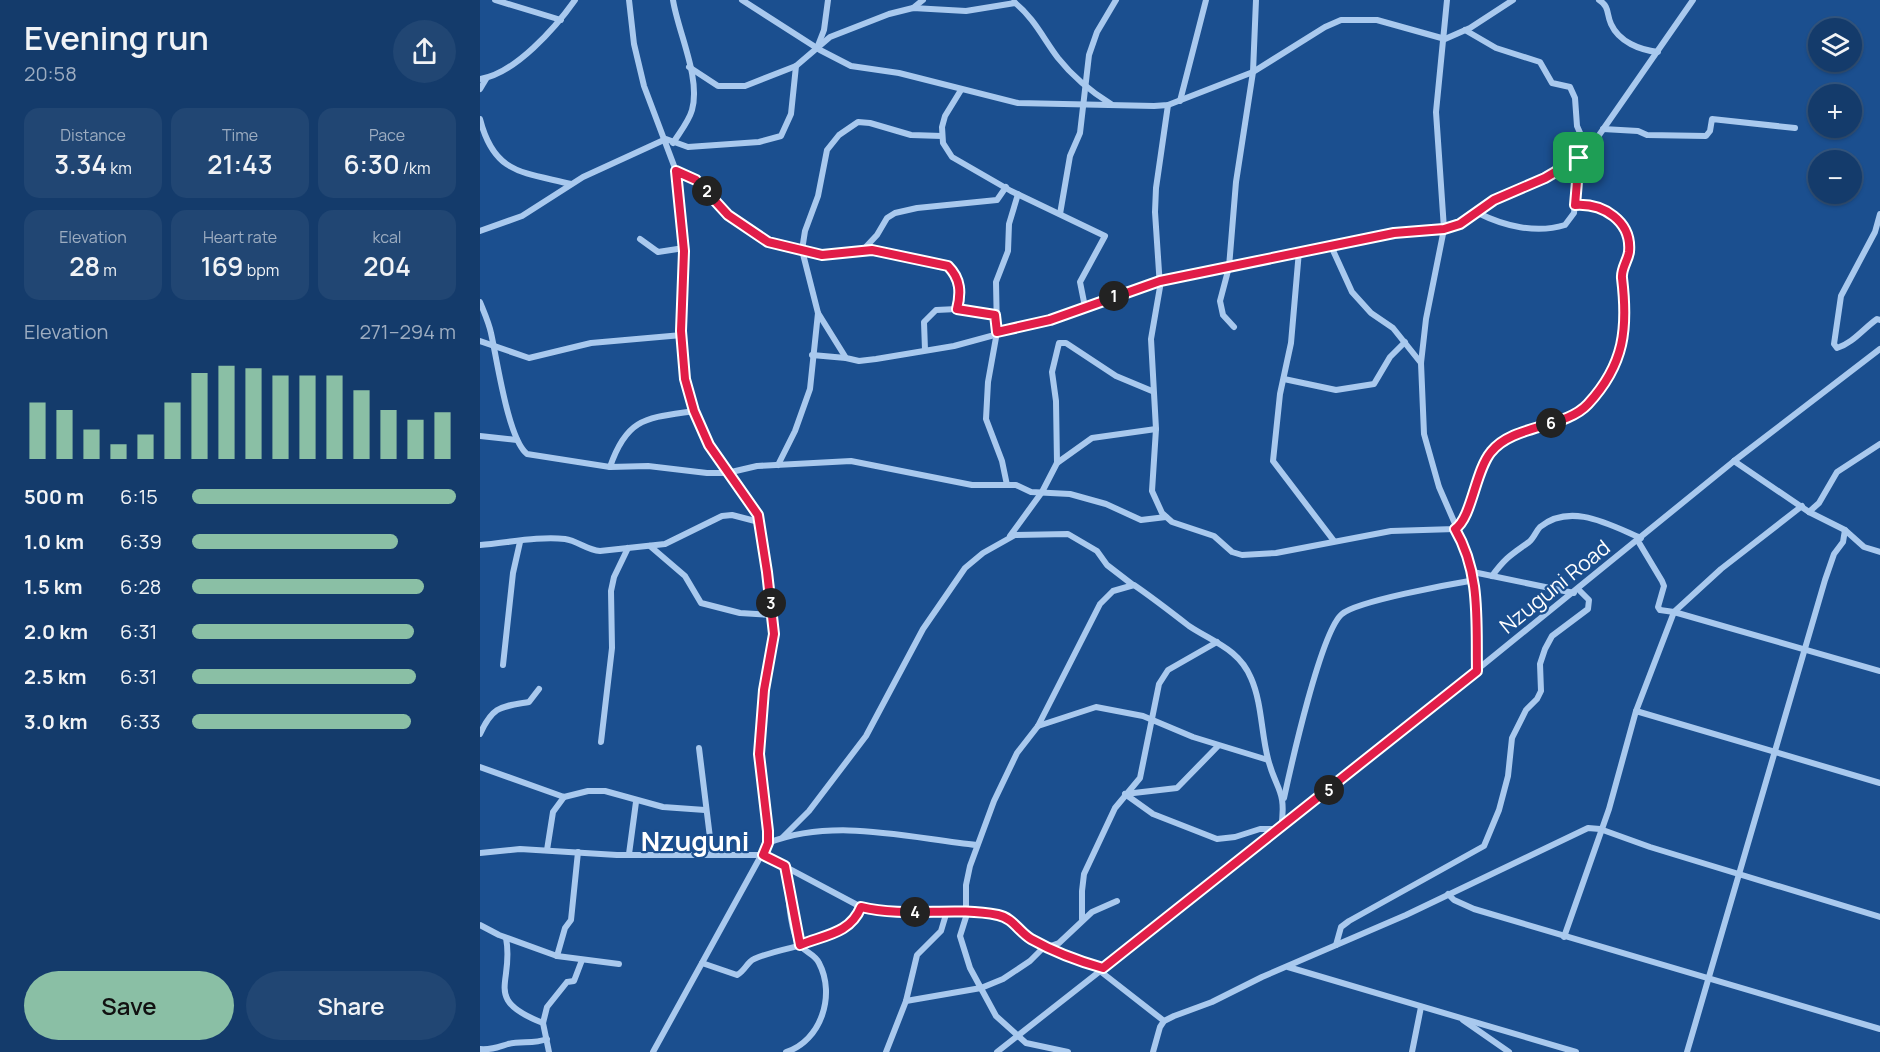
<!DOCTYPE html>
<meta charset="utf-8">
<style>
:root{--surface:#143b6b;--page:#214673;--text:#f1f3f6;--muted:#9dadc1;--line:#33557e;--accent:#8abfa5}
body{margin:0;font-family:Manrope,sans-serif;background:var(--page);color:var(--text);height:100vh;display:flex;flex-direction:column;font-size:22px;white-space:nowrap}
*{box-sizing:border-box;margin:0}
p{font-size:20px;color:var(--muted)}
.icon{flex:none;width:33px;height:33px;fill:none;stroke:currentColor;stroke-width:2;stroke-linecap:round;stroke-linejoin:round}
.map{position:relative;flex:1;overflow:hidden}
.side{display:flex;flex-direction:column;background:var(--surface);width:480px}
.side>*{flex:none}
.fabs{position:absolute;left:1328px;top:18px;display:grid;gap:12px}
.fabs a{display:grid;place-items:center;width:54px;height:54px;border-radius:50%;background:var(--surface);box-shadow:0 2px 4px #0004,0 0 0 2px var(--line);font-size:30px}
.pin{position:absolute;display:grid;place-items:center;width:51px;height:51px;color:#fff;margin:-26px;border-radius:12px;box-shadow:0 3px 9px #0006}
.km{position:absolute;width:30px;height:30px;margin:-15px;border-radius:50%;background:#222;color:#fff;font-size:16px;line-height:30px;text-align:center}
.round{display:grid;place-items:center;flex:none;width:63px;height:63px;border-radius:32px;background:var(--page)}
.head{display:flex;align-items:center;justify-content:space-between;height:102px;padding:0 24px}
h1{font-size:33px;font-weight:600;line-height:45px}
.metrics{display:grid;grid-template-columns:repeat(3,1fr);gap:9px;height:102px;padding:6px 24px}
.metrics div{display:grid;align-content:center;border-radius:15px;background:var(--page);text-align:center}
.metrics b{font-size:26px;font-weight:600}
.metrics small{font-size:16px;font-weight:400}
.metrics p{font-size:16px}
.chart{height:168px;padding:12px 24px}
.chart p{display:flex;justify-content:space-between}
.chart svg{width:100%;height:108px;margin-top:6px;stroke:var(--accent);stroke-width:6}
.action{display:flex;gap:12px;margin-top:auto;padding:12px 24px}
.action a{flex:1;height:69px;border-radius:36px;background:var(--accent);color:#111;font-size:24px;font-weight:600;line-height:69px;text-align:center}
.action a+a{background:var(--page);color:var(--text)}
ul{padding:0 24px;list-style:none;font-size:20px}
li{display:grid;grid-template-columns:96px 72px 1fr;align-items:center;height:45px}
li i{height:15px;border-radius:8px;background:var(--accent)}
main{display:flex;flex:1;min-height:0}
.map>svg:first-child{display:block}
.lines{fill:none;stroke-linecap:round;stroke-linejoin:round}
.minor{stroke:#a9c9ee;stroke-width:6}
.route-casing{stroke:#fff;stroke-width:12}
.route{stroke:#e11d48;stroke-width:8}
.labels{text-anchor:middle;stroke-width:4.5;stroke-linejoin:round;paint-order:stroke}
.street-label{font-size:21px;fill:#fff;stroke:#1b4f8f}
.district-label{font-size:27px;font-weight:bold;fill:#fff;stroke:#1b4f8f}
</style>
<main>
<section class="side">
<div class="head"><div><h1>Evening run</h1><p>20:58</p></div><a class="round"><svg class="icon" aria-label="share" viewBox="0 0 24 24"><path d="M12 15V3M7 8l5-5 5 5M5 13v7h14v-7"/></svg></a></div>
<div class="metrics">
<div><p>Distance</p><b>3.34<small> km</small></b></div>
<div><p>Time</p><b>21:43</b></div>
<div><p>Pace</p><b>6:30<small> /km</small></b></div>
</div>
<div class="metrics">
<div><p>Elevation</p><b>28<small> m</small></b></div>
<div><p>Heart rate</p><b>169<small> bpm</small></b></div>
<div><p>kcal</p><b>204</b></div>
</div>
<div class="chart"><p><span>Elevation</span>271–294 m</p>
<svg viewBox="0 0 160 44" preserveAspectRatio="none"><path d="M5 44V21M15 44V24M25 44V32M35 44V38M45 44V34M55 44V21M65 44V9M75 44V6M85 44V7M95 44V10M105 44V10M115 44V10M125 44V16M135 44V24M145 44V28M155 44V25"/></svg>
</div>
<ul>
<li><b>500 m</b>6:15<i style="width:100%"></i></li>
<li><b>1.0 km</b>6:39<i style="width:78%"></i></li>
<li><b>1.5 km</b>6:28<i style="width:88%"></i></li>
<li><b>2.0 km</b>6:31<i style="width:84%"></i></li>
<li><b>2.5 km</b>6:31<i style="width:85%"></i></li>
<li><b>3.0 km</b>6:33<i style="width:83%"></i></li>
</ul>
<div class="action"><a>Save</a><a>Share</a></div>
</section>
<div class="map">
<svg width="1400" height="1052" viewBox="0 0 1400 1052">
<rect width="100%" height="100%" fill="#1b4f8f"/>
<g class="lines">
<g class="minor">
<path d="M15,0L81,20"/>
<path d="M149,0L154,44L164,86L196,171L204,248L201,331L205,379L214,411L229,445L278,515L294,634L284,689L279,754L288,843L173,1052"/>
<path d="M193,0C198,32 221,78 212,110C209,121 200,132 193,143"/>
<path d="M262,0L340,50L371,66L419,73L538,103L674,106L688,105L773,72L845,27L861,20H897L965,39L990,28L1033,0"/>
<path d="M967,0L956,112L964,229L946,319L941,363L944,434L959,487L989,556L995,580L997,671"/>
<path d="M1119,0C1130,7 1126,13 1131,24C1139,42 1160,50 1178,52"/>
<path d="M534,2C554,18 563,38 578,58C593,77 610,91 631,104"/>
<path d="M433,8L443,0"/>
<path d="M985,30L1016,48L1060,62L1072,83L1090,87L1095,98L1097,126L1108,151"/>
<path d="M337,48L344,30L348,0"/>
<path d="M209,67L238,86H265L316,66L350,37L409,14L433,8L486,11L535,3"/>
<path d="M0,79C35,74 76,27 95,0"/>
<path d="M0,89L6,79"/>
<path d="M481,90L465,116L462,127L463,143L472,157L531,191L625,236L600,282L605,307"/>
<path d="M700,101L726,0"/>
<path d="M688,105L676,188L675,212L680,287L671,339L676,429L672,491L682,513L692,522L734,536L752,552L762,555L796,553L911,531L975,529C992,517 995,471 1011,452C1033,424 1085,430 1108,404C1144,366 1149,327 1142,278C1141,269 1148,260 1149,252C1152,221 1123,203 1095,205"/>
<path d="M0,119C14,174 42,172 91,184"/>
<path d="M1123,129L1158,131L1167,135L1226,136L1230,131L1232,119L1315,128"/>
<path d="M196,171L216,180L248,215L288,242L342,255L392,250L468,266C481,279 481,293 477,309"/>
<path d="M998,213C1024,226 1056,234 1085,225L1094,213L1099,158"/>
<path d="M580,214L590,156L600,133L609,55L617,32L636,0"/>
<path d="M1400,214L1395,232L1361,296L1354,344L1357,348C1373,343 1383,329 1397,319L1400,320"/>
<path d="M0,231L42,216L103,177L186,139L208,147L279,142L301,136L311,114L316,66"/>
<path d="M160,239L178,252L204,248"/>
<path d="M851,246L872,292L891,313L913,328L941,363"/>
<path d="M382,251L397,235L407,218L415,213L437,208L517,200L526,187"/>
<path d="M819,251L811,343L800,394L793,461L854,541"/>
<path d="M0,302C4,312 9,323 11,333C17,359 28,439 47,454L130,467L168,466L227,473H247L277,466L371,461L492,485H536L551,492L590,494L626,504L661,520L686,517"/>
<path d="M338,313L366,358L379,361L396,359L474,346L570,320L680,281L819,251L914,233L964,229L980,224L1014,200L1065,178L1108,151L1213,0"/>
<path d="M754,327L743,315L740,301L749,267L756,182L773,72L776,0"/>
<path d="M0,341L49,358L111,343L202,335"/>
<path d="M445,350L444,322L456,310L477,309L515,315"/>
<path d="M332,355L366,358"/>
<path d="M804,379L856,390L894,384L910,357L925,342"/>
<path d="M0,436L37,440"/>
<path d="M1254,461L1329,512L1365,530L1384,547L1400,552"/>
<path d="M577,463L612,438L676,429"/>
<path d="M298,465L315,431L330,389L338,313L322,250L325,231L338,196L347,150L359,135L378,122L390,123L431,135L462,136"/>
<path d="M130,467C147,417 167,418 214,411"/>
<path d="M527,485L522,461L506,419L508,382L517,332L516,282L528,251L529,224L538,194"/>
<path d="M1329,512L1339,503L1357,472L1400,444"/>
<path d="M530,536L562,492L577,463L576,401L572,372L579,343H586L636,376L672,391"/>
<path d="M1158,541L1182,581L1184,586L1178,607L1180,610L1194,612L1400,671"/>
<path d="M0,545C27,543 58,536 85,539C98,541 107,550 120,551L185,544L242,516L252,515L279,522"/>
<path d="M170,546L205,576L221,603L260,613L292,615"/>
<path d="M993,572L1094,593"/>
<path d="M1012,576C1026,557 1031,555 1049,542C1054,538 1056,531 1060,527C1091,502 1130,525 1161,538"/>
<path d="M23,665L33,573L40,542"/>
<path d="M1156,711L1400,783"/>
<path d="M558,726L616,707L663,716L713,737L788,760"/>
<path d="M0,734C13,706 20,707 49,702L59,689"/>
<path d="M121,742L132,648L131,591L134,577L148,548"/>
<path d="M219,748L232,854"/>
<path d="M0,767L84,797L108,791H125L183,807L225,810"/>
<path d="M645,794L697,788L738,746"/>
<path d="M804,798C811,766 841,631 862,614C877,601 971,584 995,580"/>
<path d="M303,837L329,811L386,736L443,629L485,568L503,553L535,535L588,534L617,551L627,565L653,585"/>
<path d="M288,843C355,817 429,838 497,845"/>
<path d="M67,850L73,812L84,797"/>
<path d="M0,853L40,849L137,855H283L381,907L417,913L467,911L518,915C532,919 537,930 549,937C571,953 598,961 623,968"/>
<path d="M149,854L156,802"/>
<path d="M305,866C308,886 309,928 319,944C324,952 335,954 339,963C356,995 341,1041 306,1052"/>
<path d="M968,894L974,900L994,909L1400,1029"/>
<path d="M602,919V891L604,874L635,808L660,778L679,684L688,670L737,642"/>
<path d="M0,925L19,935L77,956L139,964"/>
<path d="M1084,937L1129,809L1156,711L1194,612L1241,569L1322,506"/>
<path d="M26,938C35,983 1,999 63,1023"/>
<path d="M856,945L861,927L869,921L1004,846L1019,810L1028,776L1032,738L1046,710L1057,699L1061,691L1060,664L1065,649L1072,636L1108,609L1109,600L1098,589"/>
<path d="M77,956L85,928L91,920L98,852"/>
<path d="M222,963L257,975C265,971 267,962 274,959C309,943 365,946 381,907"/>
<path d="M808,967L1096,1052"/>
<path d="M620,971L684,1021"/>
<path d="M426,1001L501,988L523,979L550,961L562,949L579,943L612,912L637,901"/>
<path d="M983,1020L1029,1052"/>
<path d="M0,1049C12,1050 18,1047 28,1044C42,1041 54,1044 67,1039"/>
<path d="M69,1052L63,1023L67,1007L87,982L94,981L102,960"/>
<path d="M406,1052L426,1001L437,955L461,931L467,911"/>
<path d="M517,1052L801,829L1254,461L1400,349"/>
<path d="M588,1052L546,1043L516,1016L490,968L480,936L486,917V885L490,866L514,801L537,753L558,726L620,604L633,591L654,585C673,598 691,612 709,626C733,642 759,649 771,678C782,703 781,732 788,759C796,791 807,789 801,829H780L755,837L737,839L673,814L645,794"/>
<path d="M673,1052L680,1027L684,1021L694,1016L732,1002L782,977L926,915L1108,828L1120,829L1170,847L1400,917"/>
<path d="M932,1052L941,1007"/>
<path d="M1207,1052L1345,580L1354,554L1363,542L1365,530"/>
</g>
</g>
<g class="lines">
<g class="route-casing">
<path id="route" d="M1099,158L1095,205C1123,203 1152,221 1149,252C1148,260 1141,269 1142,278C1148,328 1145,364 1108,404C1085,429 1033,424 1011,452C995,471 992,518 975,529C1001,573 996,622 997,671L623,968C598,961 574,952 551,939C539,932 533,918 518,915C473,906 427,918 381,907C370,934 344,935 320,945L305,866L283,855L288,843V831L279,754L284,690L294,634L287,572L278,515L229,445L214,411L205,379L201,331L204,251L196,171L216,180L248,215L288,242L342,255L392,250L468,266C481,279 481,293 477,309L515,315L517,332L570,320L680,281L914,233L964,229L980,224L1014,200L1065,178Z"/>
</g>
<use href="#route" class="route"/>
</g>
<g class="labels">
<g class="street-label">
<text transform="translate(1075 587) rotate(-39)" y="7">Nzuguni Road</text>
</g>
<g class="district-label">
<text x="215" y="851">Nzuguni</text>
</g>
</g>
</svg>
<div class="fabs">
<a><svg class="icon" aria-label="layers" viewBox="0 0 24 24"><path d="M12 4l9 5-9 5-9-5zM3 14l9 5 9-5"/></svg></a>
<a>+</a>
<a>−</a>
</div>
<div class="pin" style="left:1099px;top:158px;background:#1e9e55"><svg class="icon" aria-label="arrive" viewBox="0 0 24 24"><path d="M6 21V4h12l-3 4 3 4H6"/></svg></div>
<b class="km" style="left:634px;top:296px">1</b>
<b class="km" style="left:227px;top:191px">2</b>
<b class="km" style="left:291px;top:603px">3</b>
<b class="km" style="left:435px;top:912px">4</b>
<b class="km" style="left:849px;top:790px">5</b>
<b class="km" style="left:1071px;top:423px">6</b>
</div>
</main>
